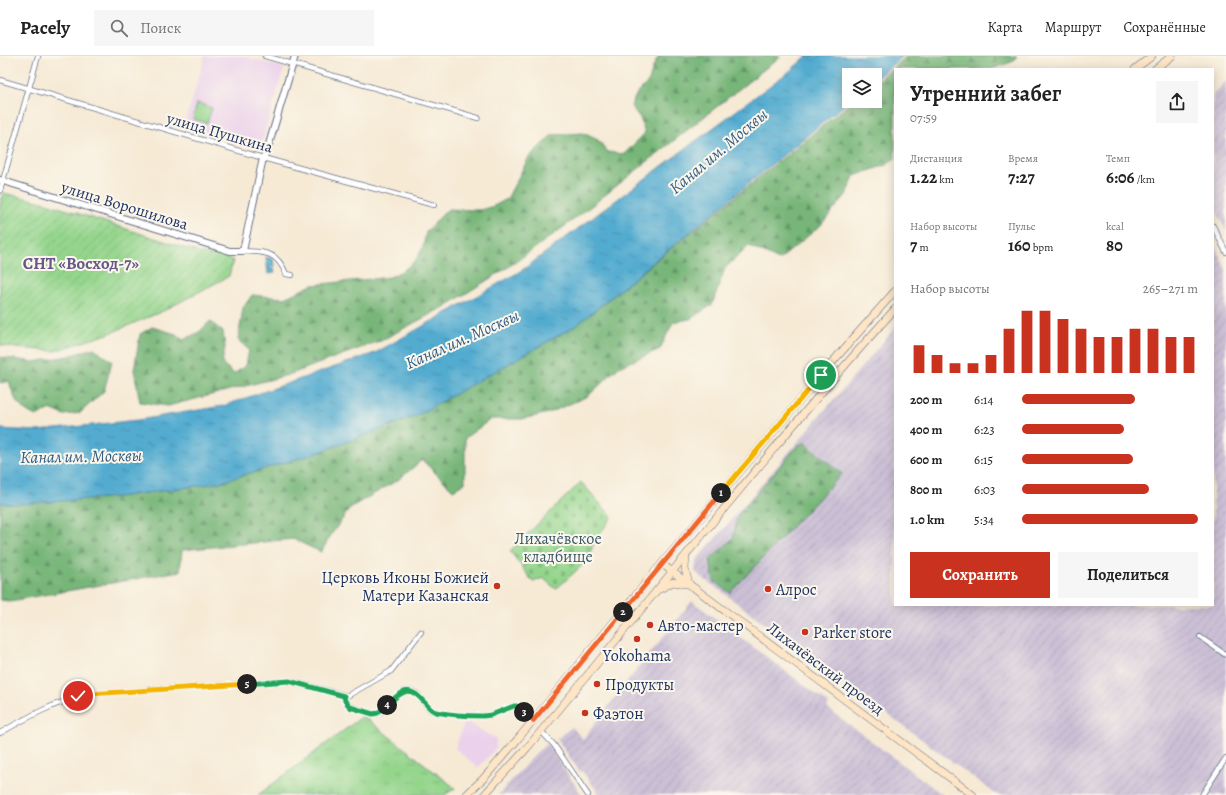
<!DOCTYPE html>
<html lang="ru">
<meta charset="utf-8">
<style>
:root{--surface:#fff;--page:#f6f6f6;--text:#222;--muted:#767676;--line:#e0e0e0;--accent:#c8321e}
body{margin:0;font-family:Alegreya,serif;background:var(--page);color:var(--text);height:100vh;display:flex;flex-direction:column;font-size:15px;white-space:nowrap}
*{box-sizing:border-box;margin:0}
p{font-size:13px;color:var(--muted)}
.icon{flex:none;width:22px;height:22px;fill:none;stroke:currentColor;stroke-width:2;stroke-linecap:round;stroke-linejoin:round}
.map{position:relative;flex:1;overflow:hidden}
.sheet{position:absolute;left:894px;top:12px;width:320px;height:538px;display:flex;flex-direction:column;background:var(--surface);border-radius:0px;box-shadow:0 2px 10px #0003}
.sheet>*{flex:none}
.buttons{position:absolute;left:842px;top:12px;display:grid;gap:8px}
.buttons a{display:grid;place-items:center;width:40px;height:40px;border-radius:0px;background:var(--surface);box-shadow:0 2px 10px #0003;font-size:20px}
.pin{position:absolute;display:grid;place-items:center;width:34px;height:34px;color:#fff;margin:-17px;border:2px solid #fff;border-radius:50%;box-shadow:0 1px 4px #0007}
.km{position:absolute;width:20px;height:20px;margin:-10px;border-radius:50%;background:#222;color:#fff;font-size:11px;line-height:20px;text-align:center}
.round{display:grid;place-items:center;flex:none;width:42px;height:42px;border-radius:0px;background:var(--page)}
.summary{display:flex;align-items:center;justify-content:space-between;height:68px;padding:0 16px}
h1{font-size:22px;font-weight:700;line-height:30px}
.stats{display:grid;grid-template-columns:repeat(3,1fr);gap:6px;height:68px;padding:4px 16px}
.stats div{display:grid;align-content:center}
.stats b{font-size:17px;font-weight:700}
.stats small{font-size:11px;font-weight:400}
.stats p{font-size:11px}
.chart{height:112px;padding:8px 16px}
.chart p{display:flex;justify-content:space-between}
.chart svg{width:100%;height:72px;margin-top:4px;stroke:var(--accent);stroke-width:6}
.primary-button{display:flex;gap:8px;margin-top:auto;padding:8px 16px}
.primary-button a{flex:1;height:46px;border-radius:0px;background:var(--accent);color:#fff;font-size:16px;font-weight:700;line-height:46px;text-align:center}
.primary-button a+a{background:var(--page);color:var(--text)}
ul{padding:0 16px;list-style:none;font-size:13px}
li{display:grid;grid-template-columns:64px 48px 1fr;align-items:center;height:30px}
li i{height:10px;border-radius:5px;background:var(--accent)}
header{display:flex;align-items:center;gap:24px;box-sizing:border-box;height:56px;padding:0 20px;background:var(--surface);border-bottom:1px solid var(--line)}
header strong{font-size:19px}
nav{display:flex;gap:22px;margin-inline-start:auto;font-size:14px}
.search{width:280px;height:36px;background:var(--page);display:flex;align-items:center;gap:10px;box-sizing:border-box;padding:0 14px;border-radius:0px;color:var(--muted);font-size:15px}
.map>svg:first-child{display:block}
.built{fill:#ebd1eb}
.industrial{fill:url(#industrial-furrows)}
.grass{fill:url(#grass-tufts);stroke:#588275}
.forest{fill:url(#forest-firs);stroke:#49726b}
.cemetery{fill:url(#cemetery-stones);stroke:#588275}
.garden{fill:url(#garden-furrows);stroke:#588275}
.pitch{fill:#94d58c;stroke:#588275}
.water{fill:url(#water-ripples);stroke:#376e97}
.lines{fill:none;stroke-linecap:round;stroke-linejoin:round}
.minor-casing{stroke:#687088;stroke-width:6}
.tertiary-casing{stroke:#687088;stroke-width:8}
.secondary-casing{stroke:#687088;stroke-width:8}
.minor{stroke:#fff;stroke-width:4.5}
.tertiary{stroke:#fff;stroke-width:6}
.secondary{stroke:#fde5c5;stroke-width:7}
.split-1-casing{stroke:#fff;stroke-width:8}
.split-2-casing{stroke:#fff;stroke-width:8}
.split-3-casing{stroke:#fff;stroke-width:8}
.split-4-casing{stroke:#fff;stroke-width:8}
.split-5-casing{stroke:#fff;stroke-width:8}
.split-6-casing{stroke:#fff;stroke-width:8}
.split-1{stroke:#f5b400;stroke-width:5}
.split-2{stroke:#f0652b;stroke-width:5}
.split-3{stroke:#f0652b;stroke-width:5}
.split-4{stroke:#22a559;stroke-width:5}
.split-5{stroke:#22a559;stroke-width:5}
.split-6{stroke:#f5b400;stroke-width:5}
.poi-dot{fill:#c8321e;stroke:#fbf7ec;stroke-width:1.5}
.labels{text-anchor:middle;stroke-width:4;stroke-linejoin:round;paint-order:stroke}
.street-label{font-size:16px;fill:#1b2f5e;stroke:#fbf7ec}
.park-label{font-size:16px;fill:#39586a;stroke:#fbf7ec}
.poi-label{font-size:16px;fill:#1b2f5e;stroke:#fbf7ec;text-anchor:start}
.water-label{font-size:17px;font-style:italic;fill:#2f5b86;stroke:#fbf7ec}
.neighbourhood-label{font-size:17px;font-weight:bold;fill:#665888;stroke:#fbf7ec}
</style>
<header>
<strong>Pacely</strong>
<div class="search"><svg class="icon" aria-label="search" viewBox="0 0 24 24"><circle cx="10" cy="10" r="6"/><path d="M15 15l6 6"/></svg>Поиск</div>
<nav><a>Карта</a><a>Маршрут</a><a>Сохранённые</a></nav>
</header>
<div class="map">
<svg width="1226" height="739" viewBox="0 0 1226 739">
<defs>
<pattern id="industrial-furrows" width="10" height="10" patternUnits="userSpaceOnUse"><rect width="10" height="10" fill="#cbbfd5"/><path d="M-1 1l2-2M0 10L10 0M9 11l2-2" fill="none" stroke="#aea4b9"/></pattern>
<pattern id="grass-tufts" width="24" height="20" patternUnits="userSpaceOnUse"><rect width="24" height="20" fill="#94d58c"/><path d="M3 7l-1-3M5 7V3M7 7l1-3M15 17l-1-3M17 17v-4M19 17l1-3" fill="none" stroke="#7fb77b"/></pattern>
<pattern id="forest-firs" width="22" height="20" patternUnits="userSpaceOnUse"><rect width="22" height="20" fill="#77b678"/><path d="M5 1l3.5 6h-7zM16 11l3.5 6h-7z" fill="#619466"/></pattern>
<pattern id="cemetery-stones" width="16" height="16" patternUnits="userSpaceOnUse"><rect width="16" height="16" fill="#94d58c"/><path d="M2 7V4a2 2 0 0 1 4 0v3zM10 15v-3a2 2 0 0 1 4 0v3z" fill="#7fb77b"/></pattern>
<pattern id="garden-furrows" width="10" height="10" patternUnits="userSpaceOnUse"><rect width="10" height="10" fill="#94d58c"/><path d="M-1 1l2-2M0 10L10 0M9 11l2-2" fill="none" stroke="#7fb77b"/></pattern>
<pattern id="water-ripples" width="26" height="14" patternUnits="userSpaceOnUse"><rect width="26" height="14" fill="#53acd0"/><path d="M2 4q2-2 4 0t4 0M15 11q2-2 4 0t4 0" fill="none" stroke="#448cac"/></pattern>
</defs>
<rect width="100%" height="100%" fill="#fbf7ec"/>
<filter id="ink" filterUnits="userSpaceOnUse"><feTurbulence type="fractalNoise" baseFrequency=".025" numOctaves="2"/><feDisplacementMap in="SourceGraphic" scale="8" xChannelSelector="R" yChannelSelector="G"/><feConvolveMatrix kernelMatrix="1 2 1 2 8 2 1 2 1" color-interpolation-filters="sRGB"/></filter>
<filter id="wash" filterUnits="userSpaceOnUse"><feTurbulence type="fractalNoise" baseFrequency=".012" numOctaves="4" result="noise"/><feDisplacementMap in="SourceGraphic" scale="16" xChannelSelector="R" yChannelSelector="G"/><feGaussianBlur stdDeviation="0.9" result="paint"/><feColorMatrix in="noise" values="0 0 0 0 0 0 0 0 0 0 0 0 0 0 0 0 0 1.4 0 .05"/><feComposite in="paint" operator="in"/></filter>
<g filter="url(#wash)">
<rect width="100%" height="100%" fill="#f6ead5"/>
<g class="built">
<path d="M205,0H242L284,12L260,93L184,71Z"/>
<path d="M465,665L496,683V692L478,712L455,692Z"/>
</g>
<g class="industrial">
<path d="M1226,25V175L1213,148V39Z"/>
<path d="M1213,187L1226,213V739H997L695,516L696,505L895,272V549H1213Z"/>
<path d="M692,545L829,648L827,652L943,739H600L582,715L580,716L557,683L572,671L583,683L623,631Z"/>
<path d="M547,688L582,739H498L537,696Z"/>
</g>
<path class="grass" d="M363,660L455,732L445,739H258Z"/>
<g class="forest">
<path d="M659,0H781L576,162L510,210L446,250L382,284L288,319L168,350L140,346L134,314L140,278L152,271L176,278L183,284L199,276L210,265L223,276L225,291L222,307L234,318L246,309L249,294L238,284L243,252L252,239L284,242L312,229L390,221L404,214L416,204L423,191L426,176L448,153L480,154L494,150L507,143L529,101L552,79L583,77L598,84L608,96L624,98L645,77L640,62L631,50L637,37L649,25L653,11Z"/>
<path d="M907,0H1017L1012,6L991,13H895V103L886,109L854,120L846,139L820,170L779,204L749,190L725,212L712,249L690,263L673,266L660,293L619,311L588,340L549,357L522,363H491L465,382V427L453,434L422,404L398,424L351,451L331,479L321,496L293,483L182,494L180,515L10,545L0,544V447L18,448L117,441L217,427L320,396L416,360L577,269L853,45H875V27Z"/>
<path d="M94,292L112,305L104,335L80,357L64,359L50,353L36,360C17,351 15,345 9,325L0,327V301L34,306L69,300Z"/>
<path d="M805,387L842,418L730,537L714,525L710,504L733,482L738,459L798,389Z"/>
</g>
<path class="cemetery" d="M581,426L612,461C603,474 591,487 589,503L556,533L543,522L533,526L510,495Z"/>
<path class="garden" d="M3,137L43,146L210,200L211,197L233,204L229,220L163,255L108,278L55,295L15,292L0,289V150Z"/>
<path class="pitch" d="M197,47L212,52L207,67L193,63Z"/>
<g class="water">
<path d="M807,0H903L875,23V19H849V45L577,269L416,360L320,396L217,427L117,441L18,448L0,447V373L37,375L138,364L223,350L375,297L521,215L791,14Z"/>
<path d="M266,201L273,203L274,210L270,211L271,213H274L275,217L268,218Z"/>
</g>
</g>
<g filter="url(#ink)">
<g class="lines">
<g class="minor-casing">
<g id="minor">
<path d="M265,0L478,62"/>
<path d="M0,24L263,102L434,149"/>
<path d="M0,135L38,0"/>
<path d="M1213,170L1226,196"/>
<path d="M243,195C264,196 277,195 286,218L292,219"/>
<path d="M1200,581L1226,599"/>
<path d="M344,640C346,649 350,651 358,653C363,655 371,659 376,658C387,656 395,635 408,635C419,634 423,648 431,654C439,659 473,660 483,660L491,659L514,650L519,652L533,665"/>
<path d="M541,675L554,689L588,739"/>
<path d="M0,677C28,661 57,645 89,638L289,625L347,640L391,615L421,576"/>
<path d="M1202,739L1226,702"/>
</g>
</g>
<g class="tertiary-casing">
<path id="tertiary" d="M0,124L230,195H243L263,102L267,95L295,0"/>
</g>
<g class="secondary-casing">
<g id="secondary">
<path d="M1135,13L1152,0"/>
<path d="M1155,13L1172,0"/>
<path d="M686,500L685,513L689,528"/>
<path d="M662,508L973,739"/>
<path d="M660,533L673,526L687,528"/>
<path d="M466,739L483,723L517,684L650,522L821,319L895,235"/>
<path d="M484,739L527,692C649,546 767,395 895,253"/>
</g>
</g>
<use href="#minor" class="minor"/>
<use href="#tertiary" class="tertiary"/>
<use href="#secondary" class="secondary"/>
</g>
</g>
<g class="lines" filter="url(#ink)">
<g class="split-1-casing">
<path id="split-1" d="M721,437L821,319"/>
</g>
<g class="split-2-casing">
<path id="split-2" d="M623,556L721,437"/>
</g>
<g class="split-3-casing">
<path id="split-3" d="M524,656L533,665L623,556"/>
</g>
<g class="split-4-casing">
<path id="split-4" d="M387,649C402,635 409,628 424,646C428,650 431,655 436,656C451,659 468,660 483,660L491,659L514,650H517L524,656"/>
</g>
<g class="split-5-casing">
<path id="split-5" d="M247,628L289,625L344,640L345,645L350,651L373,658L378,657L387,649"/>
</g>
<g class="split-6-casing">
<path id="split-6" d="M78,640L89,638L247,628"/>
</g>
<use href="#split-1" class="split-1"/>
<use href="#split-2" class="split-2"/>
<use href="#split-3" class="split-3"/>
<use href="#split-4" class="split-4"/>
<use href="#split-5" class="split-5"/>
<use href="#split-6" class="split-6"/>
</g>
<g class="poi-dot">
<circle cx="497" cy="530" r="4"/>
<circle cx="768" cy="533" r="4"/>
<circle cx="650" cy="569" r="4"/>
<circle cx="805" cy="576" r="4"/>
<circle cx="637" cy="583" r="4"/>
<circle cx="597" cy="628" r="4"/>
<circle cx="585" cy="657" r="4"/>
</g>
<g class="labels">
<g class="street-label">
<text transform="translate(220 76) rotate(16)" y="6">улица Пушкина</text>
<text transform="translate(125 149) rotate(17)" y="6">улица Ворошилова</text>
<text transform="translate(826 612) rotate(37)" y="6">Лихачёвский проезд</text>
</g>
<g class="park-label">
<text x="558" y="488">Лихачёвское<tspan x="558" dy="18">кладбище</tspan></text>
</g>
<g class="poi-label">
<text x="489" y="527" text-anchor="end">Церковь Иконы Божией<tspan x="489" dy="18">Матери Казанская</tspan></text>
<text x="776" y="539">Алрос</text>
<text x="658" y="575">Авто-мастер</text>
<text x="813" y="582">Parker store</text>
<text x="637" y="605" text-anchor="middle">Yokohama</text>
<text x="605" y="634">Продукты</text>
<text x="593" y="663">Фаэтон</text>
</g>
<g class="water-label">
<text transform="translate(718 95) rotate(-40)" y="6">Канал им. Москвы</text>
<text transform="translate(462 283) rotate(-24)" y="6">Канал им. Москвы</text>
<text transform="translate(81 400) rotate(-1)" y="6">Канал им. Москвы</text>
</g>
<g class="neighbourhood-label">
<text x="81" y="213">СНТ «Восход-7»</text>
</g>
</g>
</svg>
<div class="buttons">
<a><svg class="icon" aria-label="layers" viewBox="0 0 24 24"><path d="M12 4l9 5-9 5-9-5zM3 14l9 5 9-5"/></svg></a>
</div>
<div class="pin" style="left:821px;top:319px;background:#1e9e55"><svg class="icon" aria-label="arrive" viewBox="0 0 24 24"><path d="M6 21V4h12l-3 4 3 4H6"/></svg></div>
<div class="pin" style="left:78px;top:640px;background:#d93025"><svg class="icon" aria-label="check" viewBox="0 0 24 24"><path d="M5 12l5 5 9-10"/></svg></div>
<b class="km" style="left:721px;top:437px">1</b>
<b class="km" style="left:623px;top:556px">2</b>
<b class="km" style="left:524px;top:656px">3</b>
<b class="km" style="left:387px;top:649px">4</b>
<b class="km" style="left:247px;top:628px">5</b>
<section class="sheet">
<div class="summary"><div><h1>Утренний забег</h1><p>07:59</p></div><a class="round"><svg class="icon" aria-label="share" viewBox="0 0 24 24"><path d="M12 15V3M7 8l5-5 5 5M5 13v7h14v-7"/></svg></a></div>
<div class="stats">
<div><p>Дистанция</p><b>1.22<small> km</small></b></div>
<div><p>Время</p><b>7:27</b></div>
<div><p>Темп</p><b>6:06<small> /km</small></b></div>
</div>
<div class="stats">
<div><p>Набор высоты</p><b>7<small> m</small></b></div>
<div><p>Пульс</p><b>160<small> bpm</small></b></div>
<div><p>kcal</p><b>80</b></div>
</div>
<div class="chart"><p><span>Набор высоты</span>265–271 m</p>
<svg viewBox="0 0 160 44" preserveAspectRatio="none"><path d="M5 44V27M15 44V33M25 44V38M35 44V38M45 44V33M55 44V17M65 44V6M75 44V6M85 44V11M95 44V17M105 44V22M115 44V22M125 44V17M135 44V17M145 44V22M155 44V22"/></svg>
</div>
<ul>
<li><b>200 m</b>6:14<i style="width:64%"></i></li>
<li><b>400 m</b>6:23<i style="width:58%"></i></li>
<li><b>600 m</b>6:15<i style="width:63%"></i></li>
<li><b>800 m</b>6:03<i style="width:72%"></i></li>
<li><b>1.0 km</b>5:34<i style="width:100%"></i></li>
</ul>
<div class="primary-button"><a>Сохранить</a><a>Поделиться</a></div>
</section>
</div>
